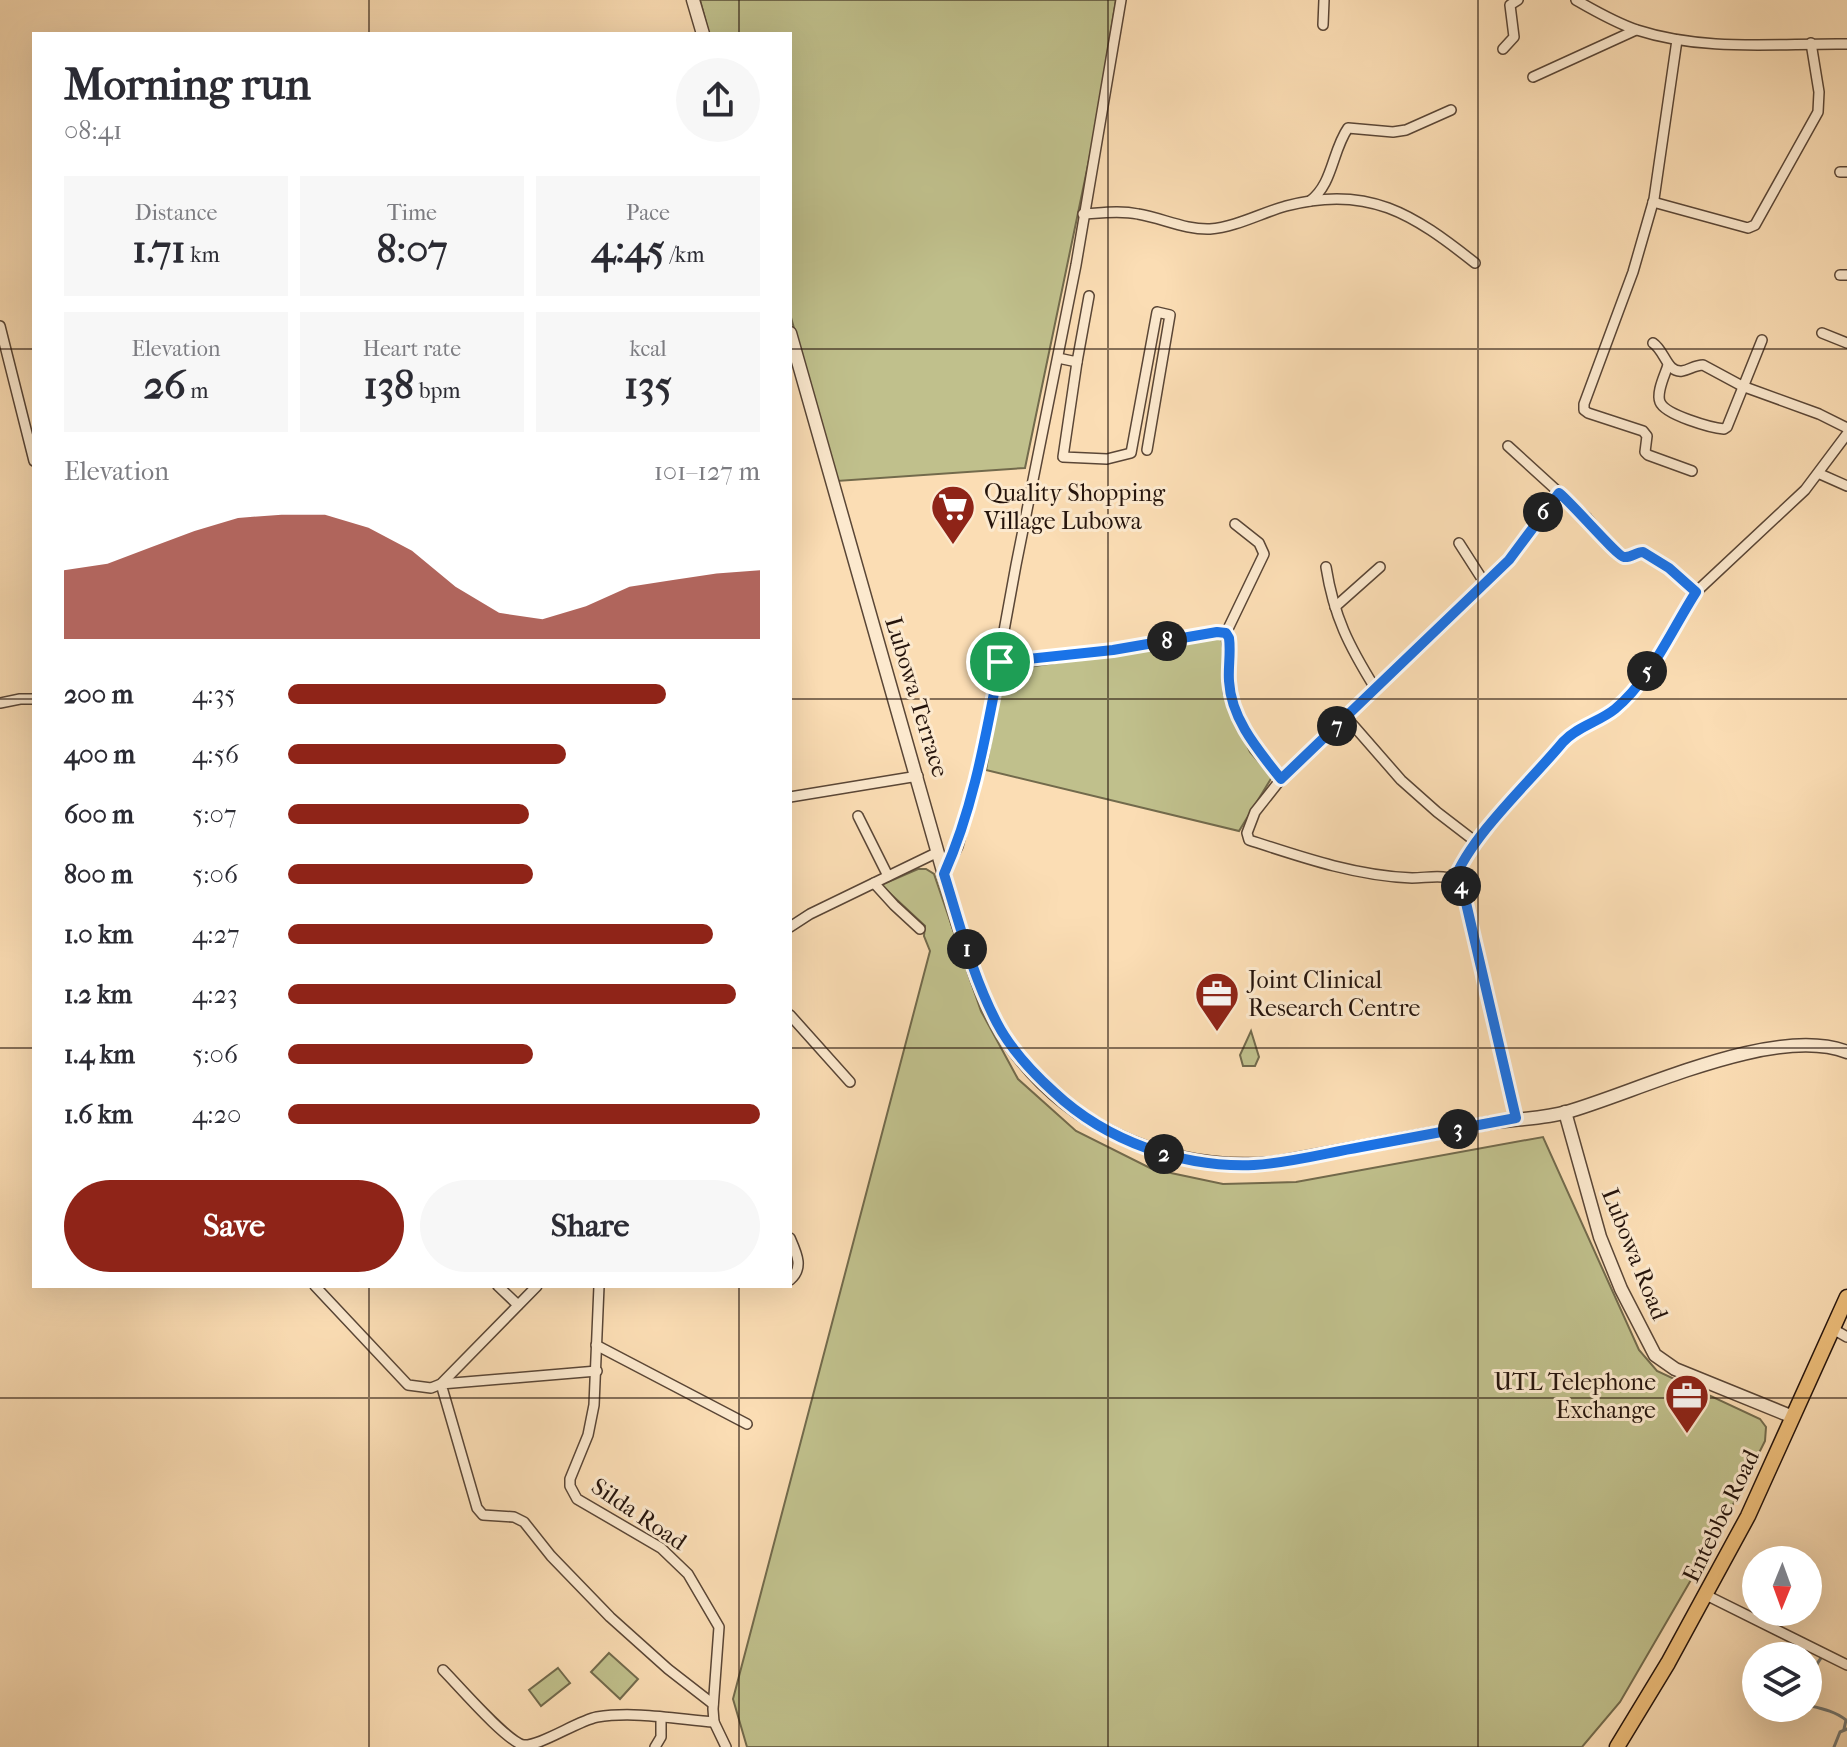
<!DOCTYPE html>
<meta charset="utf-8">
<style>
:root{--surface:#fff;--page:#f7f7f7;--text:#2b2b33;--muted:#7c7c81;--accent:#8f2418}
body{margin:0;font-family:"IM FELL French Canon",serif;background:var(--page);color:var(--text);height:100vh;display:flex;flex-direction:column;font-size:30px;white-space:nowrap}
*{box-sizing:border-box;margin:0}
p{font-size:26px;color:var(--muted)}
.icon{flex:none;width:44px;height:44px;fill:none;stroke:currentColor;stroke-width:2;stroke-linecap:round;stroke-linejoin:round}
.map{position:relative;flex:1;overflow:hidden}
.side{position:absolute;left:32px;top:32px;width:760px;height:1256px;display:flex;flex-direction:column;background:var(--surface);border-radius:0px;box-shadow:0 8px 32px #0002}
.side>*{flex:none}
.needle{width:52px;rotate:181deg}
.fabs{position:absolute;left:1742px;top:1546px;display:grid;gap:16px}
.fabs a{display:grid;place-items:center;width:80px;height:80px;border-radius:50%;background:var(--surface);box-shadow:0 8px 32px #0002;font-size:40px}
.pin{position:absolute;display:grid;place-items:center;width:68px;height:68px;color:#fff;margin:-34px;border:4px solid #fff;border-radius:50%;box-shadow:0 2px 8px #0007}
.km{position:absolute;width:40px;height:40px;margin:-20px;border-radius:50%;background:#222;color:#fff;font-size:22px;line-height:40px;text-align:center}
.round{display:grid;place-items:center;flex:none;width:84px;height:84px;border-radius:42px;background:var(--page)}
.overview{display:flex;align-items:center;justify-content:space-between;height:136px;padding:0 32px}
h1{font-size:44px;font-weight:700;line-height:60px}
.metrics{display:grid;grid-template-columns:repeat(3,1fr);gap:12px;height:136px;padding:8px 32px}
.metrics div{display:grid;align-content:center;border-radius:0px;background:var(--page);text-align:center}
.metrics b{font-size:40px;font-weight:700}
.metrics small{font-size:22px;font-weight:400}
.metrics p{font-size:22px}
.chart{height:224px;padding:16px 32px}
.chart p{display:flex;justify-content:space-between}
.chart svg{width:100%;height:144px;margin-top:8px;fill:var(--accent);opacity:.7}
.cta{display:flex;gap:16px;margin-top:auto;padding:16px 32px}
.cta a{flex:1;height:92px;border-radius:48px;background:var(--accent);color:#fff;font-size:32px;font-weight:700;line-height:92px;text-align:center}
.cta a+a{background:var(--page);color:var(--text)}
ul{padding:0 32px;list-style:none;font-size:26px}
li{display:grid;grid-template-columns:128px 96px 1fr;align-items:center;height:60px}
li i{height:20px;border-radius:10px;background:var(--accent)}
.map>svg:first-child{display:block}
.green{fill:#c0c08c;stroke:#726a4c;stroke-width:2}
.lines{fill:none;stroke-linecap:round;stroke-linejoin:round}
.stream{stroke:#717773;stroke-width:3}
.minor-casing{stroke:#5a4636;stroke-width:12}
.tertiary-casing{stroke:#5a4636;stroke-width:15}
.primary-casing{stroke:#25140c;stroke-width:17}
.minor{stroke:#fce9ce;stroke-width:9}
.tertiary{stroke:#fce9ce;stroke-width:12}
.primary{stroke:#eebe7a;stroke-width:14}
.route-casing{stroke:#fff;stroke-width:16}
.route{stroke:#1a73e8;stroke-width:10}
.grid{fill:none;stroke:#25140c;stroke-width:2;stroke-opacity:0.55}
.labels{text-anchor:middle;stroke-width:6;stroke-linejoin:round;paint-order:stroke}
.poi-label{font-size:24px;fill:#25140c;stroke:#fce9ce;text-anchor:start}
.street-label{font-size:24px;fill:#25140c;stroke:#fce9ce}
</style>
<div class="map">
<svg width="1847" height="1747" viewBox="0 0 1847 1747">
<rect width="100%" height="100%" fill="#fbddb4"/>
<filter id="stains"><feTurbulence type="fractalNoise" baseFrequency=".0025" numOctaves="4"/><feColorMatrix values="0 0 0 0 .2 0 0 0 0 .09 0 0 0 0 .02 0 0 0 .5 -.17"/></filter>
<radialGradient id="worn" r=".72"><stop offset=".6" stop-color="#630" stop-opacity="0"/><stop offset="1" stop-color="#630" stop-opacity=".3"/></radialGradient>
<g class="green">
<path d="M700,0H1116L1094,136L1025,468L837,481L790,314V34H709Z"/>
<path d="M1221,637L1225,659L1223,693L1250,752L1272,777L1239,831L986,770L1003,671Z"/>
<path d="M918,869H926L934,874L981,1011L1018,1079L1076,1131L1152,1169L1223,1184L1296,1182L1543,1137L1639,1350L1657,1371L1760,1419L1766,1427L1765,1441L1720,1530L1620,1702L1582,1747H747L733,1699L930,951L924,936L925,926L881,885Z"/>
<path d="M1251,1031L1259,1057L1255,1066H1243L1240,1055Z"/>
<path d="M609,1653L638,1679L620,1699L591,1672Z"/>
<path d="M558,1668L570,1683L541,1706L529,1690Z"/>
</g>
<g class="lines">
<g class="stream">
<path d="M1821,1658C1812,1669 1808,1692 1811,1706C1824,1709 1836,1712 1846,1720L1844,1729"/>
<path d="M1834,1747L1840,1732L1847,1729"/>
</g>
<g class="minor-casing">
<g id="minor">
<path d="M1576,0C1595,11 1616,23 1637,30C1705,52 1777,43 1847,44"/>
<path d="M1323,25L1324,0"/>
<path d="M1677,40L1654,199L1633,272L1584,404V410L1588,413L1643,431L1647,436L1645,452L1648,455L1692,471"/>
<path d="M1503,49L1514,37L1510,5L1518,0"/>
<path d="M1533,77L1636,30"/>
<path d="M1840,172H1847"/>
<path d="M1310,201C1333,184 1332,151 1348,128L1393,132L1406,130L1451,110"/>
<path d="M1653,202L1748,228L1755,225L1818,112L1819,92L1811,43"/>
<path d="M1083,214C1101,213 1120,210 1138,214C1162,218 1186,230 1210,229C1236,227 1261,213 1286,206C1368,184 1413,214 1475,263"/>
<path d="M1840,275H1847"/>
<path d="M0,326L34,461"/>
<path d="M1822,333L1847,343"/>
<path d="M1653,343C1665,351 1667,373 1682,371C1689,370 1695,365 1703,365L1742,386L1819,414L1847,428"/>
<path d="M1058,358L1077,362L1089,296"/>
<path d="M1077,362L1063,457L1107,459L1131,453L1157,312L1170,315L1147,450"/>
<path d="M1668,365C1665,375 1656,392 1660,402C1665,415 1712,428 1724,429L1727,427L1762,340"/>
<path d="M1508,446L1587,518L1617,554L1625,557L1643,552L1669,568L1696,592"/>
<path d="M1820,474L1847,486"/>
<path d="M1459,543L1484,582"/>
<path d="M1326,567C1334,617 1349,646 1375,688"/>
<path d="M1335,607L1380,567"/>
<path d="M1226,633L1264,554L1259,543L1235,524"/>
<path d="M1000,662L1113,650L1217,632L1226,633L1229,638C1231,652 1228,667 1229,681C1231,719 1258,750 1281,779"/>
<path d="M0,703L20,699H34"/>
<path d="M1346,717L1401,780L1437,812L1476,842"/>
<path d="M790,797L918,776"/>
<path d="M858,816L888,876"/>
<path d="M944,874L958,846L980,762L1016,565L1076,265L1121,0"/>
<path d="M1454,880L1459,866L1476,842L1563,742L1577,730L1613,711L1631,694L1654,661L1696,592L1805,490L1847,434"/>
<path d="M874,883L894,905L920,929"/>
<path d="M790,927L810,914L938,852"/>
<path d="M790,1015L850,1082"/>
<path d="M1516,1118L1460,883C1445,873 1429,878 1412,878C1356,876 1301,857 1249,840L1247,833L1255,812L1281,779L1509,560L1559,493"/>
<path d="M790,1238C797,1254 804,1268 790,1280"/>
<path d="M315,1286L408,1385L431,1388L441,1384L537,1286"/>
<path d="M498,1286L518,1305"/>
<path d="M599,1286L594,1405L588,1435L570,1479V1486L577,1499L661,1548L688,1574L719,1627L713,1709L714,1722L726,1747"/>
<path d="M1833,1329L1847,1337"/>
<path d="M596,1345L747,1424"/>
<path d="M597,1371L441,1384L477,1508L483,1515L514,1517L524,1522L551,1556L610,1617L668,1669L713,1704"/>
<path d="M1706,1595L1847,1665"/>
<path d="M443,1670C458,1685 505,1740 523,1745C539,1747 577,1721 597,1717C634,1711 677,1719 714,1722"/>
<path d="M655,1747L661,1737V1718"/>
</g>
</g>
<g class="tertiary-casing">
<g id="tertiary">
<path d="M693,0L703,34"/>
<path d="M790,333L958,924C970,958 980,995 998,1026C1056,1124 1164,1173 1274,1163C1346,1149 1418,1136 1489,1123C1514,1119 1543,1119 1567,1112C1640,1091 1775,1024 1847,1052"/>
<path d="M1565,1112L1600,1237L1621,1289L1655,1355L1675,1369L1793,1417"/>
</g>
</g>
<g class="primary-casing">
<path id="primary" d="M1617,1747L1668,1663L1748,1516L1847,1297"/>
</g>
<use href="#minor" class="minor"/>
<use href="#tertiary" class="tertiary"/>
<use href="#primary" class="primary"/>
</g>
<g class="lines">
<g class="route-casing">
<path id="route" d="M1559,493C1571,502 1617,556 1624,557C1631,558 1636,552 1643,552L1669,568L1696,592C1671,631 1651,679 1615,709C1599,722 1578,726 1563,742C1530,782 1473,833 1454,880L1460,883L1463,890L1516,1118C1465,1128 1413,1137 1361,1147C1326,1153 1290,1163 1254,1165C1182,1168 1106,1141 1054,1092C1032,1072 1011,1050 997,1023C972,975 960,925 944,874C974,807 986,734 1000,662L1113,650L1217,632L1226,633L1229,638C1231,652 1228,667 1229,681C1231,719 1258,750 1281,779L1509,560Z"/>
</g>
<use href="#route" class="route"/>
</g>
<path class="grid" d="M369,0V34M739,0V34M1108,0V1747M1478,0V1747M0,349H34M790,349H1847M0,699H34M790,699H1847M0,1048H34M790,1048H1847M369,1286V1747M739,1286V1747M0,1398H1847"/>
<defs>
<g id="supermarket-pin" transform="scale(2.3)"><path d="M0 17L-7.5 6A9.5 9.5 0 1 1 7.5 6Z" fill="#8f2418" stroke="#fce9ce"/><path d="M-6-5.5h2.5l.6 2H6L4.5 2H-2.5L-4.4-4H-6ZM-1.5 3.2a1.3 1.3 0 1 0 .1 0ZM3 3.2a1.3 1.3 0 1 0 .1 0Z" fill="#fff"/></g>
<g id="office-pin" transform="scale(2.3)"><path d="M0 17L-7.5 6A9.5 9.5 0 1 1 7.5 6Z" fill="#8f2418" stroke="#fce9ce"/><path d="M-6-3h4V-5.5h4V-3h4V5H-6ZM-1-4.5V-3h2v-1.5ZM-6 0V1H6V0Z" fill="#fff"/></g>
</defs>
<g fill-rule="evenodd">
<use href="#supermarket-pin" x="953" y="507"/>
<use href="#office-pin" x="1217" y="994"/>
<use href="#office-pin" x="1687" y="1396"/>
</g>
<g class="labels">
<g class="poi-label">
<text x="984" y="501">Quality Shopping<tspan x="984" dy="28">Village Lubowa</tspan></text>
<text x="1248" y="988">Joint Clinical<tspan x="1248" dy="28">Research Centre</tspan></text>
<text x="1656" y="1390" text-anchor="end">UTL Telephone<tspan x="1656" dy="28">Exchange</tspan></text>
</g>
<g class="street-label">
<text transform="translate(917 697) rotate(73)" y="8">Lubowa Terrace</text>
<text transform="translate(1635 1254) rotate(68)" y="8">Lubowa Road</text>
<text transform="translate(639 1514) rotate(34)" y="8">Silda Road</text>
<text transform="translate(1721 1516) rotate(-64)" y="8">Entebbe Road</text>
</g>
</g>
<rect width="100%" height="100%" filter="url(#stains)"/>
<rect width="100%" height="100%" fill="url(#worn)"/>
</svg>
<div class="fabs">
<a><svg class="needle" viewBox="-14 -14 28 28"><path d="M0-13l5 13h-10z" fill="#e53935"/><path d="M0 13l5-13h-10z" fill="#7c7c81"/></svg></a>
<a><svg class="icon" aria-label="layers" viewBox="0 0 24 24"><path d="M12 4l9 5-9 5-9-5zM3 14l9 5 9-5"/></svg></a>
</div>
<div class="pin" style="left:1000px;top:662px;background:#1e9e55"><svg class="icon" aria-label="arrive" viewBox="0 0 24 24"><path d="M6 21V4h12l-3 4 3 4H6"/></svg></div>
<b class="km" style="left:967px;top:949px">1</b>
<b class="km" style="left:1164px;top:1154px">2</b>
<b class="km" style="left:1458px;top:1129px">3</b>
<b class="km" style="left:1461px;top:886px">4</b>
<b class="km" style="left:1647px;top:671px">5</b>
<b class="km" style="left:1543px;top:512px">6</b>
<b class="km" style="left:1337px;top:726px">7</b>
<b class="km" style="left:1167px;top:641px">8</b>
<section class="side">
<div class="overview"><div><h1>Morning run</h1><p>08:41</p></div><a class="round"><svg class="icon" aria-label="share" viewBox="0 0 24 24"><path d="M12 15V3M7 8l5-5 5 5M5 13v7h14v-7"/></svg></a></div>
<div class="metrics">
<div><p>Distance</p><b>1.71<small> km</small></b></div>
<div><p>Time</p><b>8:07</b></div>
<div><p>Pace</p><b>4:45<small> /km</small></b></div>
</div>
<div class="metrics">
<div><p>Elevation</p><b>26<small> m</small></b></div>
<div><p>Heart rate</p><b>138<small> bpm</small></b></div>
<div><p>kcal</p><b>135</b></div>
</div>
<div class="chart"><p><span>Elevation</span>101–127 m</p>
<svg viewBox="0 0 160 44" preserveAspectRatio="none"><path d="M0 44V23L10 21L20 16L30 11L40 7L50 6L60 6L70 10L80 17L90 28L100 36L110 38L120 34L130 28L140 26L150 24L160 23V44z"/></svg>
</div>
<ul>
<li><b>200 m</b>4:35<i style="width:80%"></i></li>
<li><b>400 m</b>4:56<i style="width:59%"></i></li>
<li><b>600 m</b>5:07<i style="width:51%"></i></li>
<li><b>800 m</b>5:06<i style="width:52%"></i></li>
<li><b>1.0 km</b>4:27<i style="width:90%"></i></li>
<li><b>1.2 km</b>4:23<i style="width:95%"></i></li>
<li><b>1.4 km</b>5:06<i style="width:52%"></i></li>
<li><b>1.6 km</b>4:20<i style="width:100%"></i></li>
</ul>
<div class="cta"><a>Save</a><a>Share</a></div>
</section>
</div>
